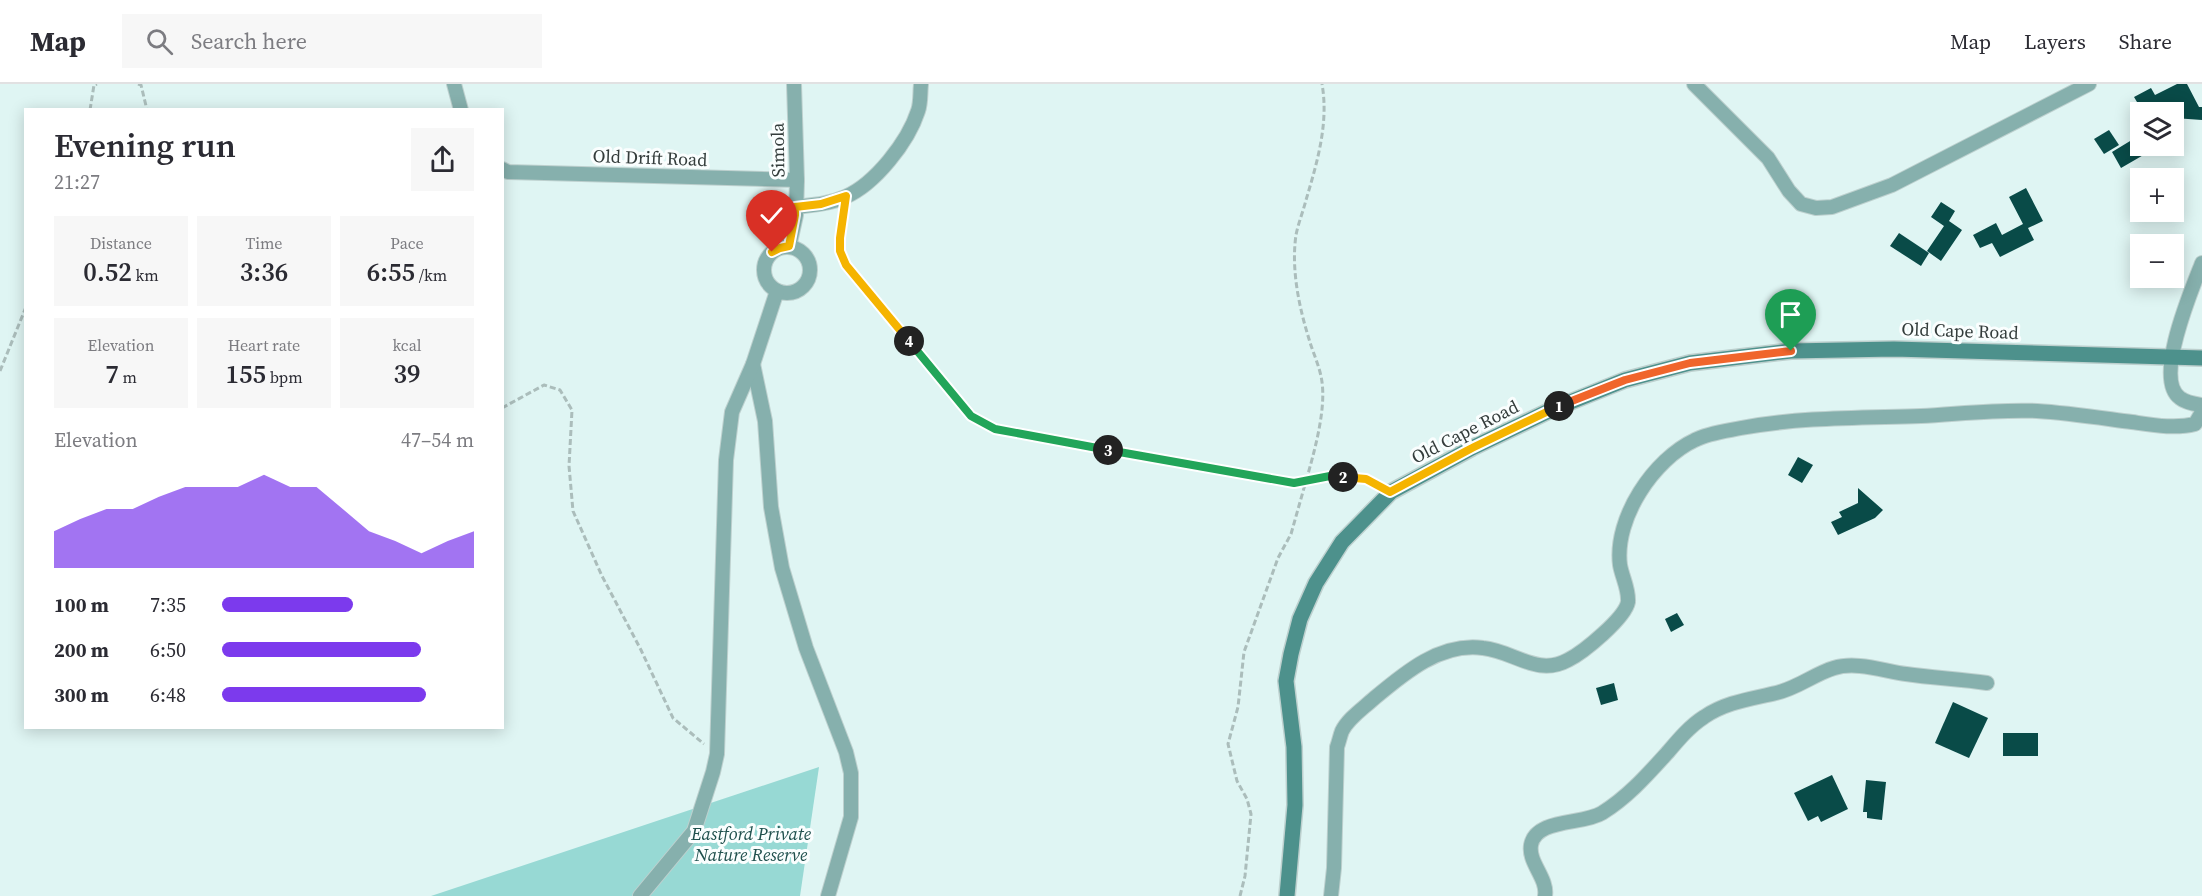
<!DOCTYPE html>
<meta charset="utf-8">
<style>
:root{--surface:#fff;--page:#f7f7f7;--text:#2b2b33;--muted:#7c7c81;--line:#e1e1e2;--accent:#7c3aed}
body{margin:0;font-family:"Source Serif 4",serif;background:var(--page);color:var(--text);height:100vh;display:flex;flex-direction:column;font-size:22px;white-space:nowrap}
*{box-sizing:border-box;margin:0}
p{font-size:20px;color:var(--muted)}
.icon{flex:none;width:33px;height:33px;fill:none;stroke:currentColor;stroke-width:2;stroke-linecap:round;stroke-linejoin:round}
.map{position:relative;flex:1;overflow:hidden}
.side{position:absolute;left:24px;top:24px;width:480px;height:621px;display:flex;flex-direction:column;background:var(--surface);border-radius:0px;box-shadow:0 3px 15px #0003}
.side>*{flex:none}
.tools{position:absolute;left:2130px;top:18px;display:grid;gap:12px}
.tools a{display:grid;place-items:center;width:54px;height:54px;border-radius:0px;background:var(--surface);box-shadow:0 3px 15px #0003;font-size:30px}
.pin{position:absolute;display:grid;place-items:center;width:51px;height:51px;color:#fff;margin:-62px -26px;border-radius:50% 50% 50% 0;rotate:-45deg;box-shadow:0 0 6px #0007}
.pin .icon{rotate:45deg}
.km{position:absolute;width:30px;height:30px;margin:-15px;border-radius:50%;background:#222;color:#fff;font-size:16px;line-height:30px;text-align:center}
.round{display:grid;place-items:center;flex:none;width:63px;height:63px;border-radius:0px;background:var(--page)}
.head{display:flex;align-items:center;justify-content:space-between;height:102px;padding:0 30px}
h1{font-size:33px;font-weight:600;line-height:45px}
.metrics{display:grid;grid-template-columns:repeat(3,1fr);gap:9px;height:102px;padding:6px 30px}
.metrics div{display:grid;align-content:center;border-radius:0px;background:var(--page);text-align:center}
.metrics b{font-size:26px;font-weight:600}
.metrics small{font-size:16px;font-weight:400}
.metrics p{font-size:16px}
.chart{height:168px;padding:12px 30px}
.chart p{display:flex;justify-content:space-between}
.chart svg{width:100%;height:108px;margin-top:6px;fill:var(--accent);opacity:.7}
ul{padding:0 30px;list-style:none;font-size:20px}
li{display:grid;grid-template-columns:96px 72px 1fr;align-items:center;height:45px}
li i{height:15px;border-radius:8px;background:var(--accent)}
header{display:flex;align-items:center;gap:36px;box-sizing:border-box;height:84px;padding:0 30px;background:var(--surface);border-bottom:2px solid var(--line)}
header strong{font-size:28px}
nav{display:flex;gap:33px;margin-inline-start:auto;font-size:21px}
.search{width:420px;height:54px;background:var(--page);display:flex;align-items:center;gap:15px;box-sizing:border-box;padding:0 21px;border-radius:0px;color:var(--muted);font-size:22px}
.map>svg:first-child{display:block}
.green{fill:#97d9d4}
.building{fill:#094b48}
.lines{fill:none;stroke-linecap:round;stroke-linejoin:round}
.street-casing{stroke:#bdd0ce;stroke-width:16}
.secondary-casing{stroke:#bdd0ce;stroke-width:18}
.path{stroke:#abbdbb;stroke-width:3;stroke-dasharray:6 3;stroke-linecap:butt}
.street{stroke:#86b0ad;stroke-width:14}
.secondary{stroke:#4d918c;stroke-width:15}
.split-1-casing{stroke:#fff;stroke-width:12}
.split-2-casing{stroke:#fff;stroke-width:12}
.split-3-casing{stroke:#fff;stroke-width:12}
.split-4-casing{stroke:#fff;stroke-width:12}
.split-5-casing{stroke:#fff;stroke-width:12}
.split-1{stroke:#f0652b;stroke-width:8}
.split-2{stroke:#f5b400;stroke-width:8}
.split-3{stroke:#22a559;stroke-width:8}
.split-4{stroke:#22a559;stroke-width:8}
.split-5{stroke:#f5b400;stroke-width:8}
.labels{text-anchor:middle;stroke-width:6;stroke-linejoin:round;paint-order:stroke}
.street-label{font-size:18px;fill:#333c3b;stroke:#fafefe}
.park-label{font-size:18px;font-style:italic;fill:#1f504d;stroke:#fafefe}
</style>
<header>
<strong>Map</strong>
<div class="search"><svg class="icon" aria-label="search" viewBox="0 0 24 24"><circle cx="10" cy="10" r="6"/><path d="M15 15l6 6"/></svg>Search here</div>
<nav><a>Map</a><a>Layers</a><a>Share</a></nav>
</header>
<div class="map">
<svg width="2202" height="812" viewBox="0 0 2202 812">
<rect width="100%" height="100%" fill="#dff5f3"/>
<path class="green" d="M819,683L800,812H431Z"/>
<g class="building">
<path d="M2177,0H2187L2199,23H2202V36L2174,34V28H2143L2134,13L2151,4L2155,11Z"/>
<path d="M2109,46L2119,61L2104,70L2094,55Z"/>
<path d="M2140,51V62H2159L2121,84L2112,68Z"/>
<path d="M2026,104L2043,137L2028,144L2034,156L2000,173L1992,159L1980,164L1973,151L1996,139L2002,151L2023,140L2009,113Z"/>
<path d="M1941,118L1955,127L1949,137L1962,146L1941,177L1927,167L1944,142L1931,133Z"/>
<path d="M1899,149L1929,169L1921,182L1890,162Z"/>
<path d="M1798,373L1813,381L1802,399L1788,391Z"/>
<path d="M1858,404L1883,426L1875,434L1838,451L1831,438L1842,433L1839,428L1858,419Z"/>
<path d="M1677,529L1684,541L1671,548L1665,535Z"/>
<path d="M1614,599L1618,616L1601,621L1596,604Z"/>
<path d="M1953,618L1988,634L1969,674L1935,659Z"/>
<rect x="2003" y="649" width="35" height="23"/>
<path d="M1832,691L1848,725L1821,738L1818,732L1808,737L1794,709Z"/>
<path d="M1866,696L1886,698L1882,736L1867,734V728H1863Z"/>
</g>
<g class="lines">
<g class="street-casing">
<g id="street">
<path d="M454,0L461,26"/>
<path d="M1694,0L1768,74L1789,107L1801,120L1816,124L1832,123L1892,101L2089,0"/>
<path d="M502,85L508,88L797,96"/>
<path d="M795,123C812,121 829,120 845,113C875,100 908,58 918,27C921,19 920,9 921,0"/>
<circle cx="787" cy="186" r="23"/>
<path d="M789,163L796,131L797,96L794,0"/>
<path d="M2202,179C2192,205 2153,295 2180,314C2186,319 2195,320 2202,321"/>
<path d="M753,280L765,337L771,423L782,484L806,564L846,668L851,689V733L828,812"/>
<path d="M640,812L694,747L713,688L717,670L726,376L732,328L753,280L777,207"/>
<path d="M1331,812L1334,784L1337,663C1339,658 1340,652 1342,647C1348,635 1361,626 1371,617C1402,591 1439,558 1483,564C1514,567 1537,593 1568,576C1584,568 1625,534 1628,518C1629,505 1622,493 1620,481C1614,434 1654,375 1695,356C1708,349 1726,347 1741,344C1800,333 1861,334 1921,332C1959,330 1999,325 2037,327C2069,329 2101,334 2132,338C2153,341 2175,345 2195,340L2202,328"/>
<path d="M1545,812C1548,794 1528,779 1531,761C1536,734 1583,741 1602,729C1628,713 1648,690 1668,668C1679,655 1690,642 1704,633C1726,618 1751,615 1776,609C1798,604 1814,590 1834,584C1856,577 1884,587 1906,590C1933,594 1960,595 1987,599"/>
</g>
</g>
<g class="secondary-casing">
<path id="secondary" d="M1287,812L1295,721L1294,663L1286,597L1291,570L1300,535L1316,499L1342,458L1391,408L1472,364L1553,325L1625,296L1690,279L1791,267L1894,265L2202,274"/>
</g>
<g class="path">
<path d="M138,0L141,1L147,26"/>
<path d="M90,26L94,1L97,0"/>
<path d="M844,128L840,167L846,181L971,332L995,345L1026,352L1229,386L1294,399L1306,397C1314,369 1326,327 1322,298C1320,283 1313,269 1309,255C1299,223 1291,185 1296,151C1298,140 1303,128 1306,116C1317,79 1329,39 1322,0"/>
<path d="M0,287L26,223"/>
<path d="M502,324L544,301L560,306L572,326L569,382L573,427L602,492L641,566L673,634L704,660"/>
<path d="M1240,812L1245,792L1251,730L1247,715L1237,697L1228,660L1238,623L1244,568L1278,474L1291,450L1306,397C1330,392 1354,389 1376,401"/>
</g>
<use href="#street" class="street"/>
<use href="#secondary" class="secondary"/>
</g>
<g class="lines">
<g class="split-1-casing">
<path id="split-1" d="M1559,322L1625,296L1690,279L1791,267"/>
</g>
<g class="split-2-casing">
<path id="split-2" d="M1343,393L1366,395L1390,408L1472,364L1559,322"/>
</g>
<g class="split-3-casing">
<path id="split-3" d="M1108,366L1294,399L1330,392L1343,393"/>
</g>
<g class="split-4-casing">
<path id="split-4" d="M909,257L971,332L995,345L1108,366"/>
</g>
<g class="split-5-casing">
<path id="split-5" d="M772,168L780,164L789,162L795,131V123L821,120L846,112L840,154V167L846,181L909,257"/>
</g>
<use href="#split-1" class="split-1"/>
<use href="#split-2" class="split-2"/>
<use href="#split-3" class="split-3"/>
<use href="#split-4" class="split-4"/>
<use href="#split-5" class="split-5"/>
</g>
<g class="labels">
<g class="street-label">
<text transform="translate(778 66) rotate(-91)" y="6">Simola</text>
<text transform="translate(650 74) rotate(2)" y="6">Old Drift Road</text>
<text transform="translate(1960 247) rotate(2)" y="6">Old Cape Road</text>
<text transform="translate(1465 348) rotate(-27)" y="6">Old Cape Road</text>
</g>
<g class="park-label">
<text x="751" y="756">Eastford Private<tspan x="751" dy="21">Nature Reserve</tspan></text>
</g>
</g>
</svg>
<div class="tools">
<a><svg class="icon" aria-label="layers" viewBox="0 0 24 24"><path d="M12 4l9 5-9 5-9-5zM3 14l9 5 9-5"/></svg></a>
<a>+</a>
<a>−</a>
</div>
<div class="pin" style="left:1791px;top:267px;background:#1e9e55"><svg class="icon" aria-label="arrive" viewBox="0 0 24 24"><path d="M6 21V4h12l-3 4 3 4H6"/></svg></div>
<div class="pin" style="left:772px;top:168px;background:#d93025"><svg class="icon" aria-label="check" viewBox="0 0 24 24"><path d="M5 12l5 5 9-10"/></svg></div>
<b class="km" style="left:1559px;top:322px">1</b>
<b class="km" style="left:1343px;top:393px">2</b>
<b class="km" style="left:1108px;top:366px">3</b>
<b class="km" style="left:909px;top:257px">4</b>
<section class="side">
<div class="head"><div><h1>Evening run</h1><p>21:27</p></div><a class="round"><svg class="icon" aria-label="share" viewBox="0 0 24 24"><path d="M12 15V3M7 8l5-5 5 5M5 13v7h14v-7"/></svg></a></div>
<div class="metrics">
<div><p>Distance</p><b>0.52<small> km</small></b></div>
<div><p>Time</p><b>3:36</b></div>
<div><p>Pace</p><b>6:55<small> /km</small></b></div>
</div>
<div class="metrics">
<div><p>Elevation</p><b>7<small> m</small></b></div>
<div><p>Heart rate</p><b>155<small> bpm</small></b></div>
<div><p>kcal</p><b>39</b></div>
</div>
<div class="chart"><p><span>Elevation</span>47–54 m</p>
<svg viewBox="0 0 160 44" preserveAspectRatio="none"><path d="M0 44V29L10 24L20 20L30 20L40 15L50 11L60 11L70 11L80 6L90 11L100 11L110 20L120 29L130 33L140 38L150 33L160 29V44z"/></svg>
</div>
<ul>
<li><b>100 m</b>7:35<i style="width:52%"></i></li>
<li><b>200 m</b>6:50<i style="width:79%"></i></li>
<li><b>300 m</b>6:48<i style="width:81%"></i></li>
</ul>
</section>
</div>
